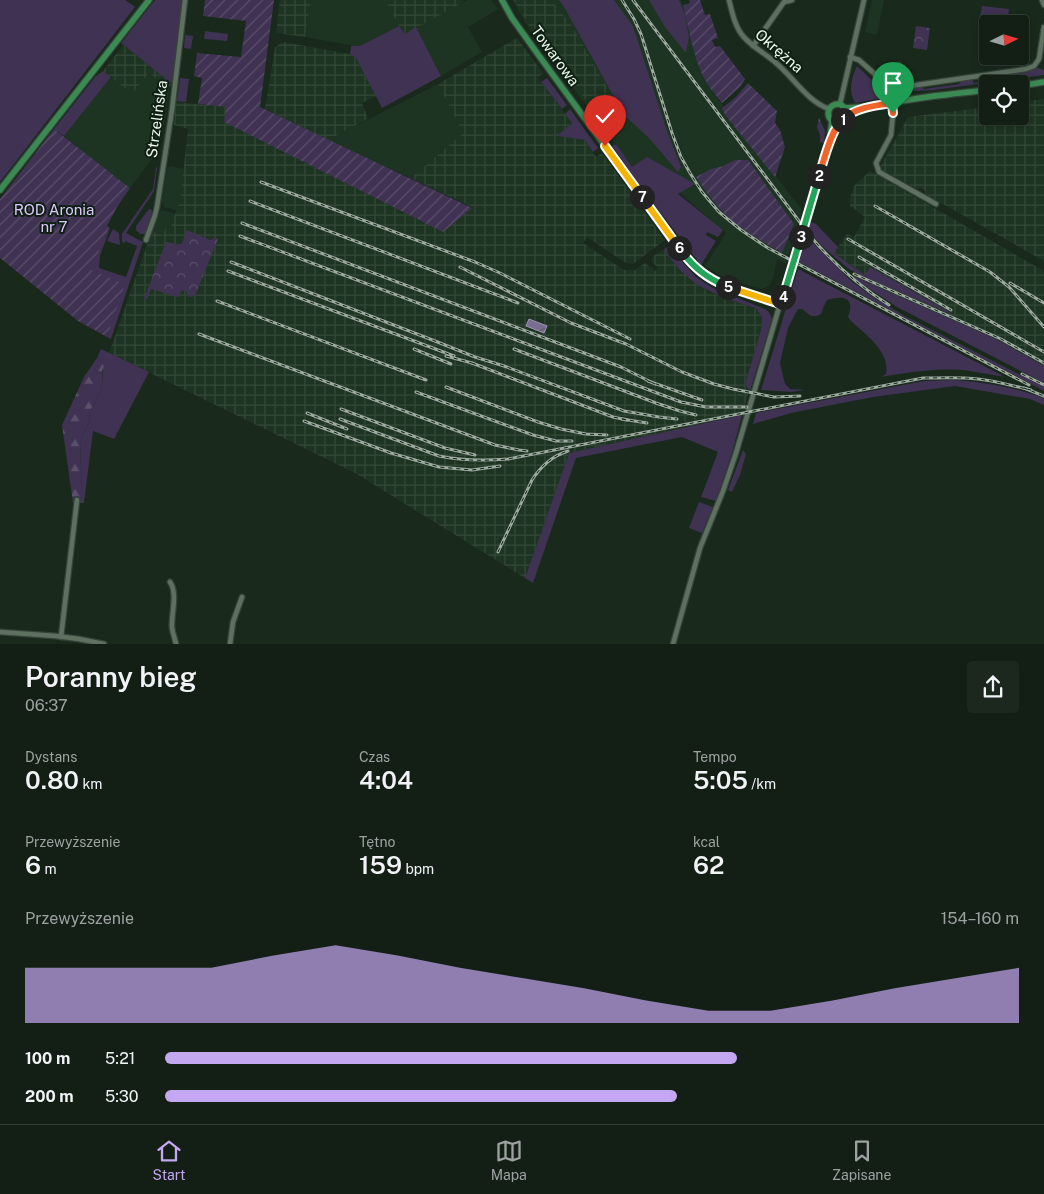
<!DOCTYPE html>
<html lang="pl">
<meta charset="utf-8">
<style>
:root{--surface:#131f15;--page:#1c271e;--text:#f1f3f6;--muted:#9da2a0;--line:#323d34;--accent:#c4a7f1}
body{margin:0;font-family:"Public Sans",sans-serif;background:var(--page);color:var(--text);height:100vh;display:flex;flex-direction:column;font-size:19px;white-space:nowrap}
*{box-sizing:border-box;margin:0}
p{font-size:16px;color:var(--muted)}
.icon{flex:none;width:28px;height:28px;fill:none;stroke:currentColor;stroke-width:2;stroke-linecap:round;stroke-linejoin:round}
.map{position:relative;height:644px;overflow:hidden}
.panel{display:flex;flex-direction:column;background:var(--surface);flex:1}
.panel>*{flex:none}
.needle{width:32px;rotate:85deg}
.controls{position:absolute;left:979px;top:15px;display:grid;gap:10px}
.controls a{display:grid;place-items:center;width:50px;height:50px;border-radius:5px;background:var(--surface);box-shadow:0 2px 8px #0003,0 0 0 1px var(--line);font-size:25px}
.pin{position:absolute;display:grid;place-items:center;width:42px;height:42px;color:#fff;margin:-51px -21px;border-radius:50% 50% 50% 0;rotate:-45deg;box-shadow:0 0 5px #0007}
.pin .icon{rotate:45deg}
.km{position:absolute;width:25px;height:25px;margin:-12px;border-radius:50%;background:#222;color:#fff;font-size:14px;line-height:25px;text-align:center}
.round{display:grid;place-items:center;flex:none;width:52px;height:52px;border-radius:5px;background:var(--page)}
.head{display:flex;align-items:center;justify-content:space-between;height:85px;padding:0 25px}
h1{font-size:28px;font-weight:600;line-height:38px}
.metrics{display:grid;grid-template-columns:repeat(3,1fr);gap:8px;height:85px;padding:5px 25px}
.metrics div{display:grid;align-content:center}
.metrics b{font-size:25px;font-weight:600}
.metrics small{font-size:14px;font-weight:400}
.metrics p{font-size:14px}
.chart{height:140px;padding:10px 25px}
.chart p{display:flex;justify-content:space-between}
.chart svg{width:100%;height:90px;margin-top:5px;fill:var(--accent);opacity:.7}
ul{padding:0 25px;list-style:none;font-size:16px}
li{display:grid;grid-template-columns:80px 60px 1fr;align-items:center;height:38px}
li i{height:12px;border-radius:6px;background:var(--accent)}
.menu{display:flex;justify-content:space-around;align-items:center;height:70px;border-top:1px solid var(--line);background:var(--surface);font-size:14px;color:var(--muted)}
.menu a{display:grid;justify-items:center;gap:2px}
.menu .selected{color:var(--accent)}
.map>svg:first-child{display:block}
.built{fill:#1e3422}
.industrial{fill:url(#industrial-grid)}
.grass{fill:#3f3252}
.forest{fill:url(#forest-firs)}
.park{fill:url(#park-crowns)}
.garden{fill:url(#garden-furrows)}
.water{fill:url(#water-waves);stroke:#9c96ae}
.lines{fill:none;stroke-linecap:round;stroke-linejoin:round}
.minor-casing{stroke:#364539;stroke-width:7}
.major-casing{stroke:#364539;stroke-width:8}
.minor{stroke:#5e7161;stroke-width:4.5}
.major{stroke:#3b8a54;stroke-width:5.5}
.rail-casing{stroke:#9daa9f;stroke-width:3}
.rail{stroke:#0f2013;stroke-width:1;stroke-dasharray:4;stroke-linecap:butt}
.split-1-casing{stroke:#fff;stroke-width:10}
.split-2-casing{stroke:#fff;stroke-width:10}
.split-3-casing{stroke:#fff;stroke-width:10}
.split-4-casing{stroke:#fff;stroke-width:10}
.split-5-casing{stroke:#fff;stroke-width:10}
.split-6-casing{stroke:#fff;stroke-width:10}
.split-7-casing{stroke:#fff;stroke-width:10}
.split-8-casing{stroke:#fff;stroke-width:10}
.split-1{stroke:#f0652b;stroke-width:6}
.split-2{stroke:#f0652b;stroke-width:6}
.split-3{stroke:#22a559;stroke-width:6}
.split-4{stroke:#22a559;stroke-width:6}
.split-5{stroke:#f5b400;stroke-width:6}
.split-6{stroke:#22a559;stroke-width:6}
.split-7{stroke:#f5b400;stroke-width:6}
.split-8{stroke:#f5b400;stroke-width:6}
.labels{text-anchor:middle;stroke-width:4;stroke-linejoin:round;paint-order:stroke}
.street-label{font-size:15px;fill:#edf8ee;stroke:#0f2013}
.park-label{font-size:15px;fill:#dbc8fb;stroke:#0f2013}
</style>
<div class="map">
<svg width="1044" height="644" viewBox="0 0 1044 644">
<defs>
<pattern id="industrial-grid" width="8" height="8" patternUnits="userSpaceOnUse" patternTransform="scale(1.25)"><rect width="8" height="8" fill="#1e3422"/><path d="M0 4h8M4 0v8" fill="none" stroke="#344838"/></pattern>
<pattern id="forest-firs" width="22" height="20" patternUnits="userSpaceOnUse" patternTransform="scale(1.25)"><rect width="22" height="20" fill="#3f3252"/><path d="M5 1l3.5 6h-7zM16 11l3.5 6h-7z" fill="#5b506b"/></pattern>
<pattern id="park-crowns" width="20" height="18" patternUnits="userSpaceOnUse" patternTransform="scale(1.25)"><rect width="20" height="18" fill="#3f3252"/><path d="M2 6a3 3 0 1 1 6 0M12 15a3 3 0 1 1 6 0" fill="none" stroke="#5b506b"/></pattern>
<pattern id="garden-furrows" width="10" height="10" patternUnits="userSpaceOnUse" patternTransform="scale(1.25)"><rect width="10" height="10" fill="#3f3252"/><path d="M-1 1l2-2M0 10L10 0M9 11l2-2" fill="none" stroke="#5b506b"/></pattern>
<pattern id="water-waves" width="16" height="10" patternUnits="userSpaceOnUse" patternTransform="scale(1.25)"><rect width="16" height="10" fill="#7a6c92"/><path d="M0 5q4-4 8 0t8 0" fill="none" stroke="#605b6c"/></pattern>
</defs>
<rect width="100%" height="100%" fill="#19291c"/>
<g class="built">
<path d="M311,0H385L399,26L360,46H355L305,37Z"/>
<path d="M468,0H491L498,9L468,27L482,52L441,76L416,27Z"/>
<path d="M512,0H681L713,93L743,128L745,136L802,210L786,264L777,259L773,278L770,285L762,289L738,282L719,275L705,266L726,233L665,180L649,190L530,30Z"/>
<path d="M872,0H884L877,35L865,32Z"/>
<path d="M149,73L169,88L164,123L159,149L130,188L97,163L64,136L111,77L132,93Z"/>
<path d="M438,84L463,133L411,178L328,140Z"/>
<path d="M170,166L184,169L180,200L177,210L163,207L164,205L162,203V199L167,168Z"/>
<path d="M161,210L176,214L171,226L168,228L163,235L152,231Z"/>
</g>
<g class="industrial">
<path d="M280,0H311L305,37L276,33Z"/>
<path d="M385,0H463L464,2L405,34L399,26Z"/>
<path d="M514,0H551L572,26L624,117L606,126L533,32Z"/>
<path d="M517,38L543,73L538,78L572,123L558,136L585,140L596,157L602,153L665,240L636,262L631,264L624,262L587,237L583,243L624,270H635L645,263L655,271L658,268L652,262V257L664,249L681,271L709,292L727,299L756,308L762,318L761,330L745,384L749,391L742,415L569,453L525,578L355,473L109,353L152,231L163,235L166,227L168,228L171,226L180,201L188,129L174,125L176,102L226,107L224,122L443,232L472,207L411,178L463,133L438,84Z"/>
<path d="M283,42L350,54L356,58L376,96L362,103L368,119L328,140L265,109L275,47Z"/>
<path d="M123,45L172,84L169,88L149,73L132,94L103,71Z"/>
<path d="M1044,99V261L925,194V191L921,188L917,189L881,169V165L908,117L987,107L988,116H1020V102Z"/>
<path d="M870,171L1044,271V380L889,300L853,276L857,269L834,253L847,234L854,237L865,217L850,206V198L854,186Z"/>
</g>
<g class="grass">
<path d="M0,0H125L135,7L0,182Z"/>
<path d="M155,0H182L172,84L121,43Z"/>
<path d="M559,0H614L633,26L667,131L681,167L678,172L648,137L624,115L564,7Z"/>
<path d="M649,0H679L685,15L689,37L686,53L665,27Z"/>
<path d="M982,6L1009,9L1007,24H987L979,23Z"/>
<path d="M399,26L405,34L416,27L441,76L382,108L356,58L350,54L351,46H360Z"/>
<path d="M205,31L228,34L227,41L204,39Z"/>
<path d="M185,35L193,36L191,49L184,48Z"/>
<path d="M857,66C871,79 884,95 905,92V89L922,87L924,89L959,84L961,81L973,80V83L1003,79L1002,75L1028,71L1035,67L1044,70V75L934,90L913,91L905,94L855,103C848,91 851,78 857,66Z"/>
<path d="M103,71L111,77L64,136L54,129L95,77Z"/>
<path d="M180,78L189,79L186,102L177,101Z"/>
<path d="M547,78L567,105L562,109L541,82Z"/>
<path d="M570,109L598,148L593,152L585,140L557,136L572,123L565,114Z"/>
<path d="M616,144L632,167L647,157L695,184L678,194L723,230L718,237L707,232L706,235L716,241L701,265L643,190L612,146Z"/>
<path d="M156,167L157,168L154,191L126,233L143,242L111,339L107,337L113,317L90,270L109,227L110,228L100,256L99,268L126,277L137,246L125,241L124,244L122,241V234L153,189Z"/>
<path d="M149,209H151L152,211C152,215 148,231 144,234C143,234 142,234 140,234L136,230V226Z"/>
<path d="M810,222L816,224L838,247L834,253L865,275L870,267L958,317L864,277L849,269L824,248L807,230Z"/>
<path d="M113,229L119,233L120,245L107,241Z"/>
<path d="M807,237L850,280L876,299L905,316L1044,387V391L799,262Z"/>
<path d="M669,246L686,266L696,277L713,288L767,310L770,314L772,319L750,391L745,384L761,330L762,318L756,308C729,300 702,292 681,271C675,265 669,257 664,249Z"/>
<path d="M798,269L1005,377C993,375 982,373 970,371C941,367 910,372 881,377L886,374C890,351 866,335 851,321L848,317C855,297 844,295 827,300L824,306L821,314L817,316H811L802,309H798L788,328L780,363L785,384L790,389L805,390L792,392L761,390Z"/>
<path d="M853,276L996,339L1044,366V383L897,307L856,280Z"/>
<path d="M101,349L149,372L114,439L93,431L84,503H82V491L80,445L82,436L89,423L90,410L95,404L102,385L103,362L97,358Z"/>
<path d="M952,380C984,382 1014,387 1044,398V405L1030,399L955,386L873,397L791,413L753,424L756,413L924,381Z"/>
<path d="M742,415L732,453L716,501L701,497L718,452L682,437L576,458L533,583L525,578L569,453Z"/>
<path d="M743,450L746,454L740,475L732,492L728,490Z"/>
<path d="M699,502L713,507L702,533L689,528Z"/>
</g>
<g class="forest">
<path d="M819,118L825,131L824,143L820,142V135L817,127Z"/>
<path d="M97,358L103,362L104,366L102,371V385L95,404L90,410L89,423L82,436L80,445L82,491V503H73L62,425L84,377Z"/>
</g>
<g class="park">
<path d="M916,26L930,28L927,50L913,48Z"/>
<path d="M187,230L210,240L215,238L218,239L195,296L191,297L187,296V292L182,290L178,297L151,289L147,299H144L166,242L179,245L182,243Z"/>
</g>
<g class="garden">
<path d="M205,0H274L260,107L472,208L443,232L224,122L226,107L198,104L202,78L194,76L197,53L241,57L246,21L203,16Z"/>
<path d="M689,0H700L705,15L710,14L718,38L712,40L715,47L720,46L745,79L740,87L722,103C714,94 707,84 702,74C693,54 688,26 683,5L690,3Z"/>
<path d="M748,83L777,111L775,123L780,130L785,147L775,177L725,115L722,108L735,98Z"/>
<path d="M54,129L130,188L117,207L107,226L109,227L91,270L125,284L107,337L78,321L0,258V199Z"/>
<path d="M735,160H748L794,224L782,253C758,239 732,225 715,203C708,195 702,186 696,177L711,169L723,166Z"/>
</g>
<path class="water" d="M529,319L547,326L544,333L526,326Z"/>
<g class="lines">
<g class="minor-casing">
<g id="minor">
<path d="M729,0C732,12 735,27 743,36C752,47 766,54 776,63C794,78 807,101 829,109"/>
<path d="M1042,0L1044,5"/>
<path d="M753,46L784,2L792,0"/>
<path d="M850,57L859,60L886,84L896,88L1026,69L1034,66L1039,59L1044,27"/>
<path d="M896,88L899,65"/>
<path d="M892,103L893,113L891,135L876,163L879,172L936,204"/>
<path d="M840,104L864,0"/>
<path d="M146,240L155,215L157,207L172,110L185,0"/>
<path d="M170,582C178,593 171,615 172,628C173,634 175,639 176,644"/>
<path d="M0,632L56,636L79,639L104,644"/>
<path d="M61,637L77,500"/>
<path d="M230,644L233,622L242,597"/>
<path d="M673,644L700,548L723,491L736,453L780,304"/>
</g>
</g>
<g class="major-casing">
<g id="major">
<path d="M502,0L512,18L537,53L684,254C690,261 696,269 703,274C725,290 755,296 780,304L829,144L839,122"/>
<path d="M1020,86L1044,82"/>
<path d="M845,108L863,107"/>
<path d="M846,116L845,108L840,104C825,103 825,122 837,122C843,122 845,116 850,114C858,110 867,108 876,106C912,98 950,94 988,90"/>
<path d="M830,138L832,120"/>
<path d="M0,190L149,0"/>
</g>
</g>
<use href="#minor" class="minor"/>
<use href="#major" class="major"/>
<g class="rail-casing">
<g id="rail">
<path d="M622,0L634,19L641,34L672,133L681,157L690,173L702,192L719,212L741,230L768,248L1029,385"/>
<path d="M633,0L811,237C834,264 859,286 889,305"/>
<path d="M261,182L475,262L500,273L630,339"/>
<path d="M250,201L518,303"/>
<path d="M875,206L990,272L1009,287L1044,327"/>
<path d="M242,223L621,367L655,384"/>
<path d="M240,236L681,402L706,407H747"/>
<path d="M848,239L1044,352"/>
<path d="M859,257L951,310"/>
<path d="M231,262L435,341L475,357L504,366L624,411L659,417L677,419"/>
<path d="M460,267L571,323L626,344L682,372L714,384L733,389L774,397L800,396"/>
<path d="M228,271L454,356"/>
<path d="M854,274L1001,339L1044,363"/>
<path d="M1010,283L1044,303"/>
<path d="M217,301L426,380"/>
<path d="M199,334L495,445L519,450L527,451"/>
<path d="M414,349L451,364"/>
<path d="M514,349L656,403L680,411L696,415"/>
<path d="M446,356L472,363"/>
<path d="M472,363L613,417L627,420"/>
<path d="M1022,374L1044,385"/>
<path d="M648,381L702,400"/>
<path d="M446,387L538,422L561,429L586,434L607,435"/>
<path d="M1024,388L1044,396"/>
<path d="M416,392L533,435L556,441H572"/>
<path d="M341,409L445,448L475,455"/>
<path d="M307,413L347,429"/>
<path d="M340,419L439,456C463,461 483,461 508,459L923,378C941,378 960,377 978,379C996,381 1013,386 1031,390"/>
<path d="M622,419L647,423"/>
<path d="M304,421L391,453L439,467L472,470L500,466"/>
<path d="M498,552L532,480C541,466 552,456 568,451"/>
</g>
</g>
<use href="#rail" class="rail"/>
</g>
<g class="lines">
<g class="split-1-casing">
<path id="split-1" d="M843,120C852,108 878,105 892,103L893,113"/>
</g>
<g class="split-2-casing">
<path id="split-2" d="M819,176C823,163 832,126 843,120"/>
</g>
<g class="split-3-casing">
<path id="split-3" d="M801,237L819,176"/>
</g>
<g class="split-4-casing">
<path id="split-4" d="M783,297L801,237"/>
</g>
<g class="split-5-casing">
<path id="split-5" d="M728,287L780,304L783,297"/>
</g>
<g class="split-6-casing">
<path id="split-6" d="M679,248C693,267 706,278 728,287"/>
</g>
<g class="split-7-casing">
<path id="split-7" d="M642,197L679,248"/>
</g>
<g class="split-8-casing">
<path id="split-8" d="M605,146L642,197"/>
</g>
<use href="#split-1" class="split-1"/>
<use href="#split-2" class="split-2"/>
<use href="#split-3" class="split-3"/>
<use href="#split-4" class="split-4"/>
<use href="#split-5" class="split-5"/>
<use href="#split-6" class="split-6"/>
<use href="#split-7" class="split-7"/>
<use href="#split-8" class="split-8"/>
</g>
<g class="labels">
<g class="street-label">
<text transform="translate(779 51) rotate(41)" y="5">Okrężna</text>
<text transform="translate(555 56) rotate(54)" y="5">Towarowa</text>
<text transform="translate(157 119) rotate(-82)" y="5">Strzelińska</text>
</g>
<g class="park-label">
<text x="54" y="215">ROD Aronia<tspan x="54" dy="17">nr 7</tspan></text>
</g>
</g>
</svg>
<div class="controls">
<a><svg class="needle" viewBox="-14 -14 28 28"><path d="M0-13l5 13h-10z" fill="#e53935"/><path d="M0 13l5-13h-10z" fill="#9da2a0"/></svg></a>
<a><svg class="icon" aria-label="locate" viewBox="0 0 24 24"><circle cx="12" cy="12" r="6"/><path d="M12 2v4M12 18v4M2 12h4M18 12h4"/></svg></a>
</div>
<div class="pin" style="left:893px;top:113px;background:#1e9e55"><svg class="icon" aria-label="arrive" viewBox="0 0 24 24"><path d="M6 21V4h12l-3 4 3 4H6"/></svg></div>
<div class="pin" style="left:605px;top:146px;background:#d93025"><svg class="icon" aria-label="check" viewBox="0 0 24 24"><path d="M5 12l5 5 9-10"/></svg></div>
<b class="km" style="left:843px;top:120px">1</b>
<b class="km" style="left:819px;top:176px">2</b>
<b class="km" style="left:801px;top:237px">3</b>
<b class="km" style="left:783px;top:297px">4</b>
<b class="km" style="left:728px;top:287px">5</b>
<b class="km" style="left:679px;top:248px">6</b>
<b class="km" style="left:642px;top:197px">7</b>
</div>
<section class="panel">
<div class="head"><div><h1>Poranny bieg</h1><p>06:37</p></div><a class="round"><svg class="icon" aria-label="share" viewBox="0 0 24 24"><path d="M12 15V3M7 8l5-5 5 5M5 13v7h14v-7"/></svg></a></div>
<div class="metrics">
<div><p>Dystans</p><b>0.80<small> km</small></b></div>
<div><p>Czas</p><b>4:04</b></div>
<div><p>Tempo</p><b>5:05<small> /km</small></b></div>
</div>
<div class="metrics">
<div><p>Przewyższenie</p><b>6<small> m</small></b></div>
<div><p>Tętno</p><b>159<small> bpm</small></b></div>
<div><p>kcal</p><b>62</b></div>
</div>
<div class="chart"><p><span>Przewyższenie</span>154–160 m</p>
<svg viewBox="0 0 160 44" preserveAspectRatio="none"><path d="M0 44V17L10 17L20 17L30 17L40 11L50 6L60 11L70 17L80 22L90 27L100 33L110 38L120 38L130 33L140 27L150 22L160 17V44z"/></svg>
</div>
<ul>
<li><b>100 m</b>5:21<i style="width:67%"></i></li>
<li><b>200 m</b>5:30<i style="width:60%"></i></li>
</ul>
</section>
<nav class="menu">
<a class="selected"><svg class="icon" aria-label="home" viewBox="0 0 24 24"><path d="M3 11l9-7 9 7M6 9v11h12V9"/></svg>Start</a>
<a><svg class="icon" aria-label="map" viewBox="0 0 24 24"><path d="M3 6l6-2 6 2 6-2v14l-6 2-6-2-6 2zM9 4v14M15 6v14"/></svg>Mapa</a>
<a><svg class="icon" aria-label="saved" viewBox="0 0 24 24"><path d="M7 4h10v16l-5-4-5 4z"/></svg>Zapisane</a>
</nav>
